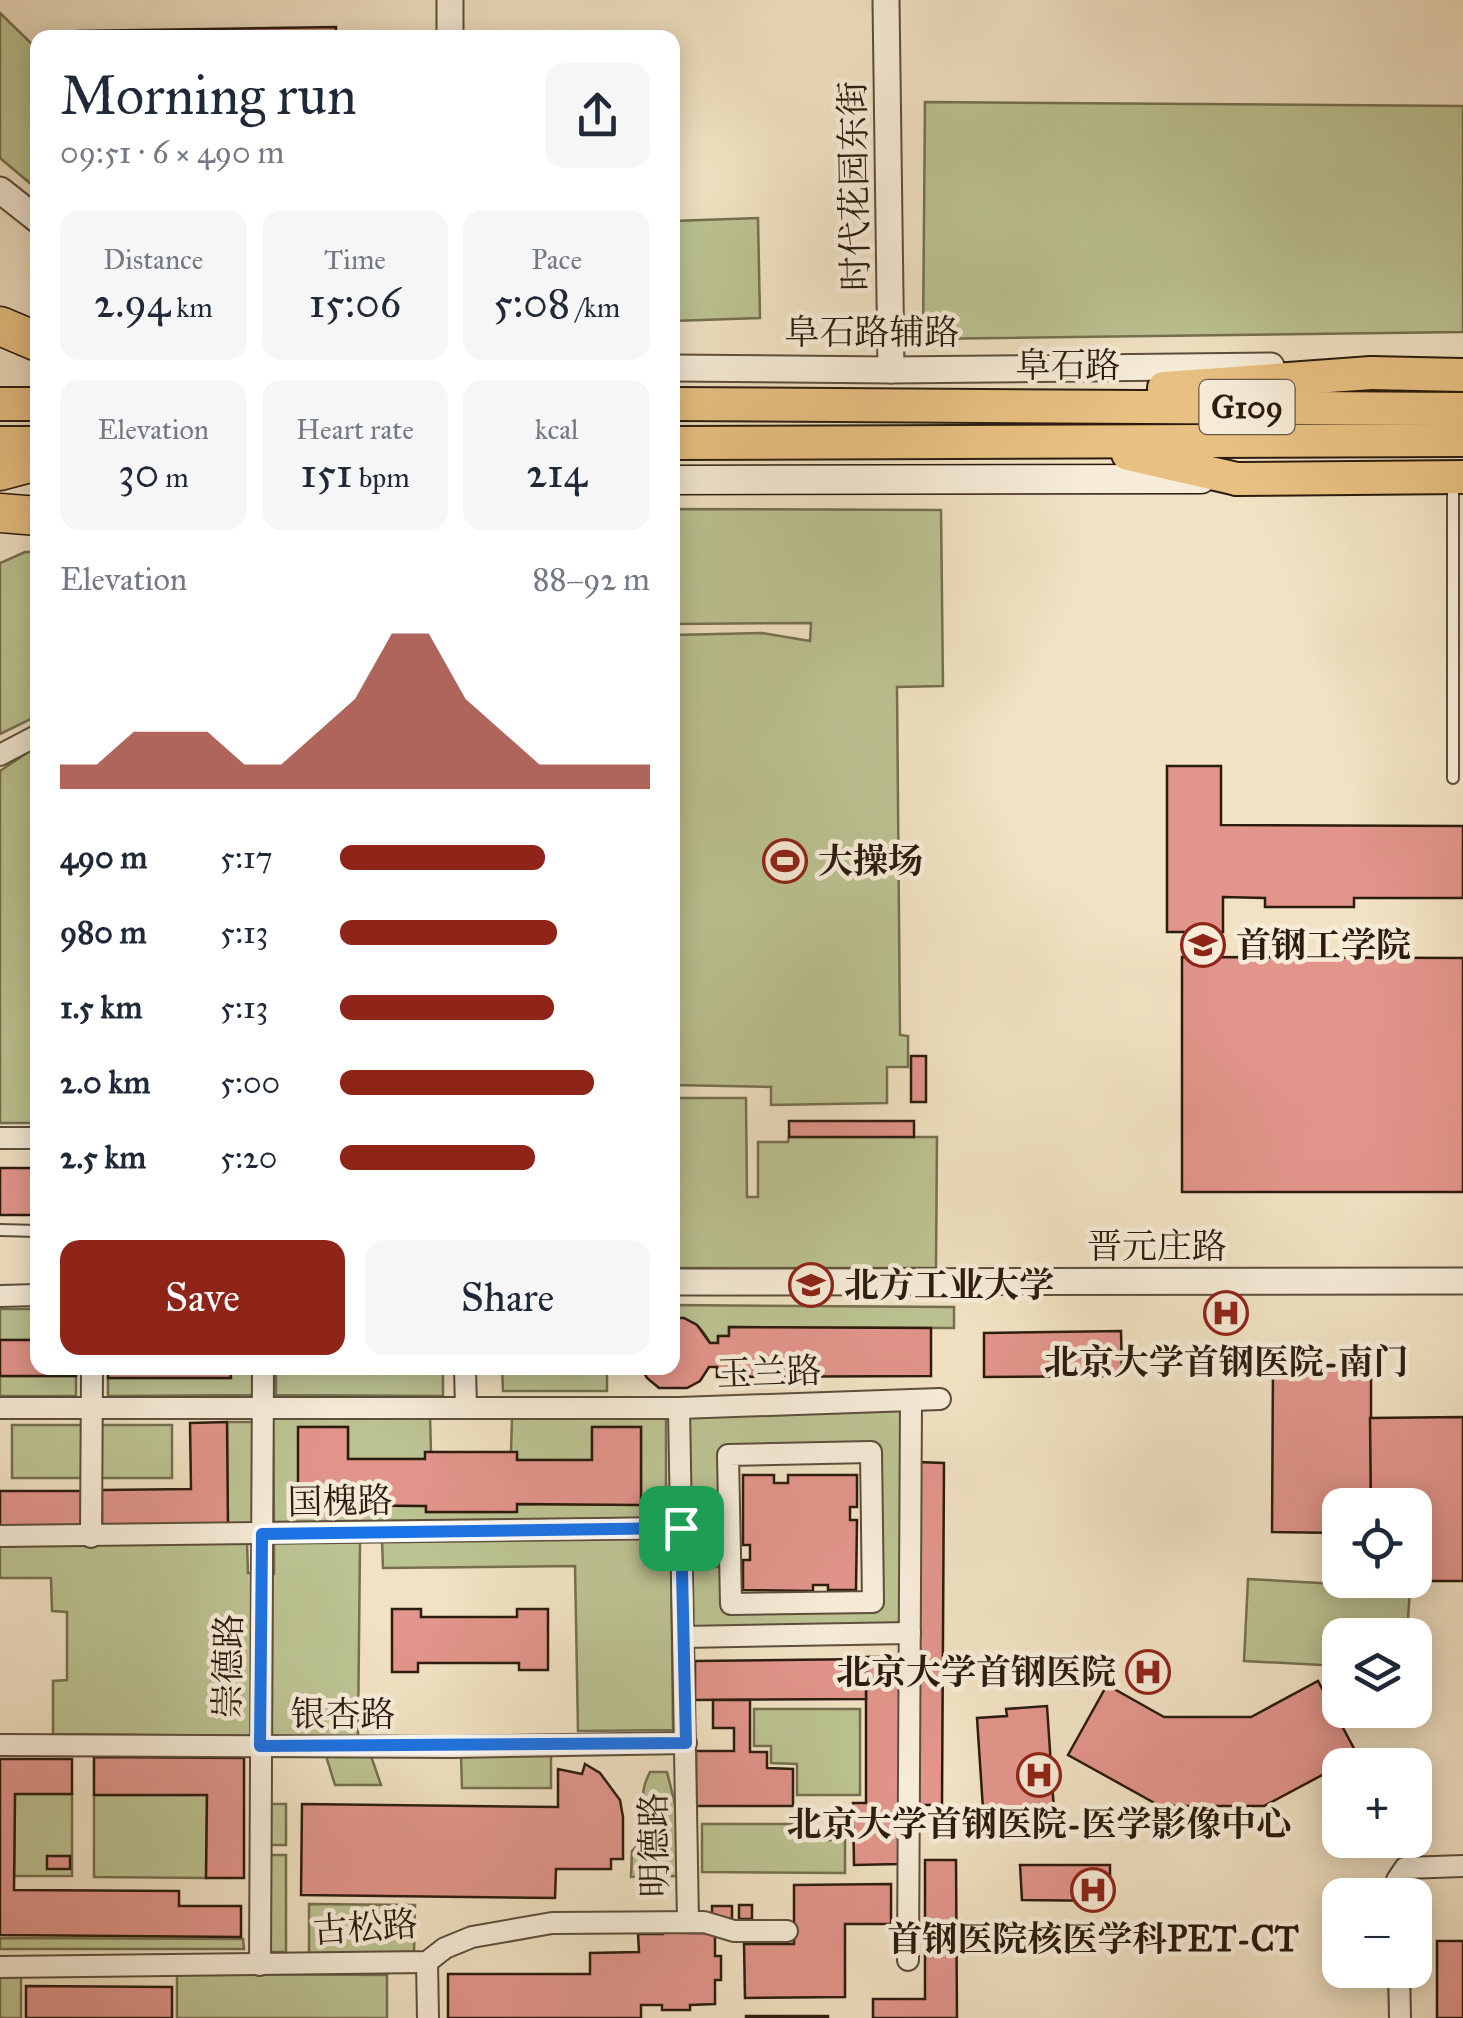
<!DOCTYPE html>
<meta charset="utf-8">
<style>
:root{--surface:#fff;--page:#f6f6f7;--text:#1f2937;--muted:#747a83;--accent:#8f2418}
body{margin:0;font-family:"IM FELL Great Primer","Noto Serif SC",serif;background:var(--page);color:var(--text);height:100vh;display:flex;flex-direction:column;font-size:38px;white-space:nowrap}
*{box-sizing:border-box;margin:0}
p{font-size:32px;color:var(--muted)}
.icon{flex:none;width:55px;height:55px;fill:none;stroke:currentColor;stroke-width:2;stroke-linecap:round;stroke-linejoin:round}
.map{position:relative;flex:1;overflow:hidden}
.sheet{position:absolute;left:30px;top:30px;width:650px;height:1345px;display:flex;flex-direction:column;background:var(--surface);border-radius:20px;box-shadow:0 5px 25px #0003}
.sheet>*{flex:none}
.tools{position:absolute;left:1322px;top:1488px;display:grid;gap:20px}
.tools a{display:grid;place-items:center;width:110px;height:110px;border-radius:20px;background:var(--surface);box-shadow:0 5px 25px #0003;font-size:50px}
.pin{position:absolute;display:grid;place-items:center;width:85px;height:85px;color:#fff;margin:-42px;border-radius:20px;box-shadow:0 5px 15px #0006}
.round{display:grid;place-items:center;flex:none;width:105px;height:105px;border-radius:20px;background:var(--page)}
.summary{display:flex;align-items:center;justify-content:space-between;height:170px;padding:0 30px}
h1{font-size:55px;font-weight:600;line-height:75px}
.metrics{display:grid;grid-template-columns:repeat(3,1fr);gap:15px;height:170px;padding:10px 30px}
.metrics div{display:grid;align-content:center;border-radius:20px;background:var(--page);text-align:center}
.metrics b{font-size:42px;font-weight:600}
.metrics small{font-size:28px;font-weight:400}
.metrics p{font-size:28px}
.chart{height:280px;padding:20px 30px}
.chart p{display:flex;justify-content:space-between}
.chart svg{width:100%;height:180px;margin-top:10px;fill:var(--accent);opacity:.7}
.primary-button{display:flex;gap:20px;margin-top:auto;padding:20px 30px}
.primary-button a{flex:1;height:115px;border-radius:20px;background:var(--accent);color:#fff;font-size:40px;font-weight:600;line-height:115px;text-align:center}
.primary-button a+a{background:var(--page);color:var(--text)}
ul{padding:0 30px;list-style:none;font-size:32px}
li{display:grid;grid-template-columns:160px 120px 1fr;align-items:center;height:75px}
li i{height:25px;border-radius:12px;background:var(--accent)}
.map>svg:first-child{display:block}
.green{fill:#bcc392;stroke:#747050;stroke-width:2.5}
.building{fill:#e2958b;stroke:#2c1c0f;stroke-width:2.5}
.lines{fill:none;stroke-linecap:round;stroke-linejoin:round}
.service-casing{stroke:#5d4e3c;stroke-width:14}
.minor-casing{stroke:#5d4e3c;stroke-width:24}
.tertiary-casing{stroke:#5d4e3c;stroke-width:29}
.secondary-casing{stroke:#2c1c0f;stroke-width:31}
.primary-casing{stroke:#2c1c0f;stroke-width:36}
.trunk-casing{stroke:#2c1c0f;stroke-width:36}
.motorway-casing{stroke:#2c1c0f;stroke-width:41}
.service{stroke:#f6ecd8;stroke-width:10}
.minor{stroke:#f6ecd8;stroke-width:20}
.tertiary{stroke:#f6ecd8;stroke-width:25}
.secondary{stroke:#f6ecd8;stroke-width:28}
.primary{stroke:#e8c182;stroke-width:32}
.trunk{stroke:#e8c182;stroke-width:32}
.motorway{stroke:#e8c182;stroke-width:38}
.route-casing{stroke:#fff;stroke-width:20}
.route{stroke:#1a73e8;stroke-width:12}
.labels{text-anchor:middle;stroke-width:9;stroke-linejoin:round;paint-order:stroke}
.shield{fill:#f6ecd8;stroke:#695a4b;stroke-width:2.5}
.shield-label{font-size:32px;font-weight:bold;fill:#2c1c0f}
.street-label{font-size:35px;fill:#2c1c0f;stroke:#f6ecd8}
.poi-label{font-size:35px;font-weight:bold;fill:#2c1c0f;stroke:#f6ecd8;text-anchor:start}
</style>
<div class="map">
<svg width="1463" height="2018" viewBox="0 0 1463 2018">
<rect width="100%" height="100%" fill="#f1e2c3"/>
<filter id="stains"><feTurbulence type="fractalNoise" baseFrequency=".002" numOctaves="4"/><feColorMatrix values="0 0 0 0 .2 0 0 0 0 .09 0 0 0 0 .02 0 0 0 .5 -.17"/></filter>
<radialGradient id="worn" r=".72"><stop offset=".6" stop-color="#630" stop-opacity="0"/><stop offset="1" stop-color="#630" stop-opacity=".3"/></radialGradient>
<g class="green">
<path d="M0,13L37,49V189L0,158Z"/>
<path d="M925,102L1463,106V332L923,339Z"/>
<path d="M758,218L760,318L673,321V221Z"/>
<path d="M673,509L941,510L943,686L897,687L900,1035L908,1036V1067H887V1103L771,1105V1087L673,1085V635L762,633L810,641L811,623L673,624Z"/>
<path d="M25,552H37V716L0,734V563Z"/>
<path d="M37,746V1123H0V771Z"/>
<path d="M672,1098H746L747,1197H758V1142H788L789,1137H937L936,1268H673Z"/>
<path d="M673,1305L954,1307V1328L729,1327V1336H718V1343H710C702,1326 691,1319 673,1318Z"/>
<rect x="0" y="1309" width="37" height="31"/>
<path d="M230,1368H255V1395L108,1396V1378H230Z"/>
<path d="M276,1368H443V1396L276,1395Z"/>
<path d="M502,1368H607V1391H503Z"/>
<rect x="0" y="1376" width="76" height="20"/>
<path d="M906,1406L904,1629L689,1630V1567H723L724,1610L879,1607L878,1445L723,1449V1545H688L685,1414Z"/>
<path d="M430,1415L431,1452L425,1459H348V1427H299L298,1505L426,1506V1512H516L517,1504L641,1505V1427H592V1460H517V1453L511,1452L512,1417H666V1519L274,1524L273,1416Z"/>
<path d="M227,1422H253L255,1528L228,1529Z"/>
<rect x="12" y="1425" width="160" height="53"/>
<path d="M671,1538L673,1730L578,1731L575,1566L383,1568L382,1541Z"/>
<path d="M247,1542L248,1573L274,1574V1543L360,1542L358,1737L53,1734V1681L67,1680V1612L52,1611L51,1578H0V1544Z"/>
<path d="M1248,1579L1410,1588L1407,1635H1340V1666L1244,1661Z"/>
<path d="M754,1709H860V1795H797V1764L771,1763V1746H754Z"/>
<path d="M461,1754H551V1788H462Z"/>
<path d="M326,1756H371L381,1785H335Z"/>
<path d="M650,1772H667L677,1812L679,1876L631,1877L632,1851L637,1846H663C663,1815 629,1812 650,1772Z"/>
<path d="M15,1794H72V1876H14Z"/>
<path d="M94,1795H207L206,1878L94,1877Z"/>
<rect x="266" y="1804" width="20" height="41"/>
<path d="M702,1824H810L811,1840H845V1873L702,1872Z"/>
<rect x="266" y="1855" width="20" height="97"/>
<path d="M309,1904L415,1905L414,1954L309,1953Z"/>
<path d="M0,1938L243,1939L244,1949H0Z"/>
<rect x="0" y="1974" width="21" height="44"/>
<path d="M177,1974L387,1975V2018H177Z"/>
</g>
<g class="building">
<path d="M336,27V38H78V31Z"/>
<path d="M1167,766H1221V825L1463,826V898H1354V907H1265V898L1223,897V932H1167Z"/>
<path d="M1182,957L1463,958V1192H1182Z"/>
<rect x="911" y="1056" width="15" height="46"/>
<rect x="789" y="1121" width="125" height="16"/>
<path d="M0,1168H34L35,1215H0Z"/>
<path d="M672,1318H684L697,1325L710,1343H718V1336H729V1327L931,1328V1376L717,1377V1367H709L700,1381L687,1388H659L647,1378L641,1368H672Z"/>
<path d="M1121,1331L1122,1376L984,1377V1333Z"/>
<path d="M0,1340H38V1368H76V1376H0Z"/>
<path d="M1273,1364H1371V1505H1340V1533L1272,1532Z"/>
<path d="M108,1368H230L231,1378H108Z"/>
<path d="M1463,1417V1581H1371L1415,1580V1505H1371L1370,1418Z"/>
<path d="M227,1422L228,1529L102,1530V1490L191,1489L190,1423Z"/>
<path d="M298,1427H348V1459H425V1452H517V1460H592V1427H641V1505L517,1504V1512H426V1506L298,1505Z"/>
<path d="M918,1462L944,1463L942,1805H916Z"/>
<path d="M743,1475H774V1483H788V1475H857V1507H850V1520H857L856,1590H828V1585H813V1591L743,1590V1560H750V1545H743Z"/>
<rect x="0" y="1491" width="81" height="39"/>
<path d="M392,1609H421V1617H517V1609H548V1670H519V1663H418V1672H392Z"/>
<path d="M899,1656L900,1864L854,1865L853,1803H866V1657Z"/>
<path d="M866,1659V1699L695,1700V1661Z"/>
<path d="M1318,1681L1358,1756L1264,1806H1160L1068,1755L1107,1685L1164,1717H1251Z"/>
<path d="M713,1700H750V1752H767V1768L793,1769V1806H696V1751H734V1728H713Z"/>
<path d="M1047,1706L1054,1811L1048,1812V1820L984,1824L977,1718L1007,1716L1006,1709Z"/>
<path d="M94,1757L244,1758V1878H206L207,1795H94Z"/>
<path d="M0,1759H72V1794H15L14,1890L179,1891V1906H241V1937L0,1935Z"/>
<path d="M585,1764L600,1773L620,1800L623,1817V1859H611V1869H556L555,1898L301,1895L302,1804L558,1807V1769L582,1774Z"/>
<rect x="47" y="1856" width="23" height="13"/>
<path d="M925,1860H956L957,2018H873V1999H925Z"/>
<path d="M1020,1865H1110V1901L1022,1900Z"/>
<path d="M891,1884V1924H845V1997L745,1998L744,1944H794V1885Z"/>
<rect x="739" y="1905" width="13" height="14"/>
<rect x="712" y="1906" width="20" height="13"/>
<path d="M663,1928H688V1933H715V1956H721V1980H715V2004L690,2005V2010H662V2005H641V2018H448V1974H590V1953L639,1952L638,1934H663Z"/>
<rect x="1437" y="1941" width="26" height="77"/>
<path d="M26,1986L172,1987V2018H26Z"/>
<rect x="746" y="2016" width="82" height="2"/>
</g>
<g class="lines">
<g class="service-casing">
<g id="service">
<path d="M1453,483V778"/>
<path d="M0,1230L38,1231"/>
</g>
</g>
<g class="minor-casing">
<g id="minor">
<path d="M0,755L38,735"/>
<path d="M0,1138H38"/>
<path d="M0,1296L38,1295"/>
<path d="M465,1368L466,1407"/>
<path d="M0,1408H679L940,1399"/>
<path d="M679,1408L688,1922"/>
<path d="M871,1452L873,1602L731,1604L728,1455Z"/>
<path d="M0,1536L681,1528"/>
<path d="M91,1537L92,1368"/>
<path d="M682,1553H730"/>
<path d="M683,1637L910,1633"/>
<path d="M0,1745L453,1747L686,1743"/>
<path d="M1397,1895V1880L1405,1868L1463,1866"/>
<path d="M908,1960L911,1400"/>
<path d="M427,1962L428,2018"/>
<path d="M260,1965L263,1368"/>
<path d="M0,1967L427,1962L445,1948L472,1937L552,1923L704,1922L734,1931H787"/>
<path d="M1399,1970L1400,2018"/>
</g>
</g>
<g class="tertiary-casing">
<g id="tertiary">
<path d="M450,0V38"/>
<path d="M886,0L891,370"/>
<path d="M0,190L38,220"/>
<path d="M672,368L891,370L1271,366"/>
<path d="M672,1282L1463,1281"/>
</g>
</g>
<g class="secondary-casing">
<path id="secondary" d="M672,480L1201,479"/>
</g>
<g class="primary-casing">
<g id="primary">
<path d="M1371,373L1463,375"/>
<path d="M1237,479L1463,477"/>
</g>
</g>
<g class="trunk-casing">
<g id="trunk">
<path d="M1164,388L1371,373"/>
<path d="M0,404H38"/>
<path d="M672,404L1463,409"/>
<path d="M0,443H38"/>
<path d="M672,443L1463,440"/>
<path d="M1128,454L1237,479"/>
</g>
</g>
<g class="motorway-casing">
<g id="motorway">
<path d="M0,326L38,342"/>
<path d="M0,471L38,461"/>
<path d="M0,513L38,516"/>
</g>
</g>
<use href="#service" class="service"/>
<use href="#minor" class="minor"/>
<use href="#tertiary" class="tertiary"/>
<use href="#secondary" class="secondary"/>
<use href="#primary" class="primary"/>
<use href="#trunk" class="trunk"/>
<use href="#motorway" class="motorway"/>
</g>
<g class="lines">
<g class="route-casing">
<path id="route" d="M681,1528L686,1743L260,1746L262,1534Z"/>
</g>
<use href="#route" class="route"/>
</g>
<defs>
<g id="stadium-ring" transform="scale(2.25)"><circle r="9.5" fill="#f6ecd8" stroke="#8f2418" stroke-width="1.5"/><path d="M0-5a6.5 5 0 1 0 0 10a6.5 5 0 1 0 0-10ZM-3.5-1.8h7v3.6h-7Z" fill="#8f2418"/></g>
<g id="university-ring" transform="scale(2.25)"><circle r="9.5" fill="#f6ecd8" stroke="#8f2418" stroke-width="1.5"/><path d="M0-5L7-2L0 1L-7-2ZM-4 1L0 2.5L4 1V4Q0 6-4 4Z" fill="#8f2418"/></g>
<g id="hospital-ring" transform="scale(2.25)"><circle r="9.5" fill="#f6ecd8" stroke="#8f2418" stroke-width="1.5"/><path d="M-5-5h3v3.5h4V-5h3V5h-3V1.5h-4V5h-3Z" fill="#8f2418"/></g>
</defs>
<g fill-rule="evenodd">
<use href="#stadium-ring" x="785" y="861"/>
<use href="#university-ring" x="1203" y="945"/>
<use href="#university-ring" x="811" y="1285"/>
<use href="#hospital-ring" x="1226" y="1313"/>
<use href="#hospital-ring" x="1148" y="1672"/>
<use href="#hospital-ring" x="1039" y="1775"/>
<use href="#hospital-ring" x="1093" y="1890"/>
</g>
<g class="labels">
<rect class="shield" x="1199.5" y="380" width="95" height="54" rx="8"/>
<g class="shield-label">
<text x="1247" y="418">G109</text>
</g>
<g class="street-label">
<text transform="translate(854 186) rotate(-91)" y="12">时代花园东街</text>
<text x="872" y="344">阜石路辅路</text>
<text x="1068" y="377">阜石路</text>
<text x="1157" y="1258">晋元庄路</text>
<text transform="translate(769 1372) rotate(-2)" y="12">玉兰路</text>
<text transform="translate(340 1501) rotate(-1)" y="12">国槐路</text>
<text transform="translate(228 1666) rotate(-89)" y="12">崇德路</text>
<text x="343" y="1726">银杏路</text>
<text transform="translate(654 1845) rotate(-91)" y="12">明德路</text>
<text transform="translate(365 1927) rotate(-4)" y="12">古松路</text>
</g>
<g class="poi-label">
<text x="818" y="873">大操场</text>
<text x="1236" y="957">首钢工学院</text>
<text x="844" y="1297">北方工业大学</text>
<text x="1226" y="1374" text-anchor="middle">北京大学首钢医院-南门</text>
<text x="1116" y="1684" text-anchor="end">北京大学首钢医院</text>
<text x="1039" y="1836" text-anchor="middle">北京大学首钢医院-医学影像中心</text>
<text x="1093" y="1951" text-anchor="middle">首钢医院核医学科PET-CT</text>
</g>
</g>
<rect width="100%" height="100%" filter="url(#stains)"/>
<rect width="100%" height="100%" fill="url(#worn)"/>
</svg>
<div class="tools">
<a><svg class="icon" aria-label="locate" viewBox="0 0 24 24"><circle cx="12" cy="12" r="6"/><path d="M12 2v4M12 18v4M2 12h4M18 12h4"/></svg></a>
<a><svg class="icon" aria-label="layers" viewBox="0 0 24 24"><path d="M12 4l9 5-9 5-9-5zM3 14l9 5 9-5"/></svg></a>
<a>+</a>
<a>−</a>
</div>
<div class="pin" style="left:681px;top:1528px;background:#1e9e55"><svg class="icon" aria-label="arrive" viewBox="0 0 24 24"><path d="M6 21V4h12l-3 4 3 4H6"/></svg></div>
<section class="sheet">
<div class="summary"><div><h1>Morning run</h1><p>09:51 · 6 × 490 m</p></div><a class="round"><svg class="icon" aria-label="share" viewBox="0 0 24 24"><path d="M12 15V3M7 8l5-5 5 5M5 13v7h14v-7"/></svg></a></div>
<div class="metrics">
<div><p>Distance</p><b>2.94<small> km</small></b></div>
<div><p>Time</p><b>15:06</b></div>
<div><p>Pace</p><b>5:08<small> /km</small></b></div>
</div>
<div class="metrics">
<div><p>Elevation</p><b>30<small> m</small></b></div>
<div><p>Heart rate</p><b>151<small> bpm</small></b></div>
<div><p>kcal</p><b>214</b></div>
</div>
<div class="chart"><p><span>Elevation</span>88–92 m</p>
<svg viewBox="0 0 160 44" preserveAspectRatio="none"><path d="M0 44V38L10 38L20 30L30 30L40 30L50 38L60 38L70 30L80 22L90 6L100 6L110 22L120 30L130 38L140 38L150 38L160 38V44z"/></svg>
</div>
<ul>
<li><b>490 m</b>5:17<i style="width:66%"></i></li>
<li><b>980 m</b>5:13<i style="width:70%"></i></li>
<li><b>1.5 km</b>5:13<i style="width:69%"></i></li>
<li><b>2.0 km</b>5:00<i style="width:82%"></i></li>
<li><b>2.5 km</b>5:20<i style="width:63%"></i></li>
</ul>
<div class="primary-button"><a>Save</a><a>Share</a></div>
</section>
</div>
